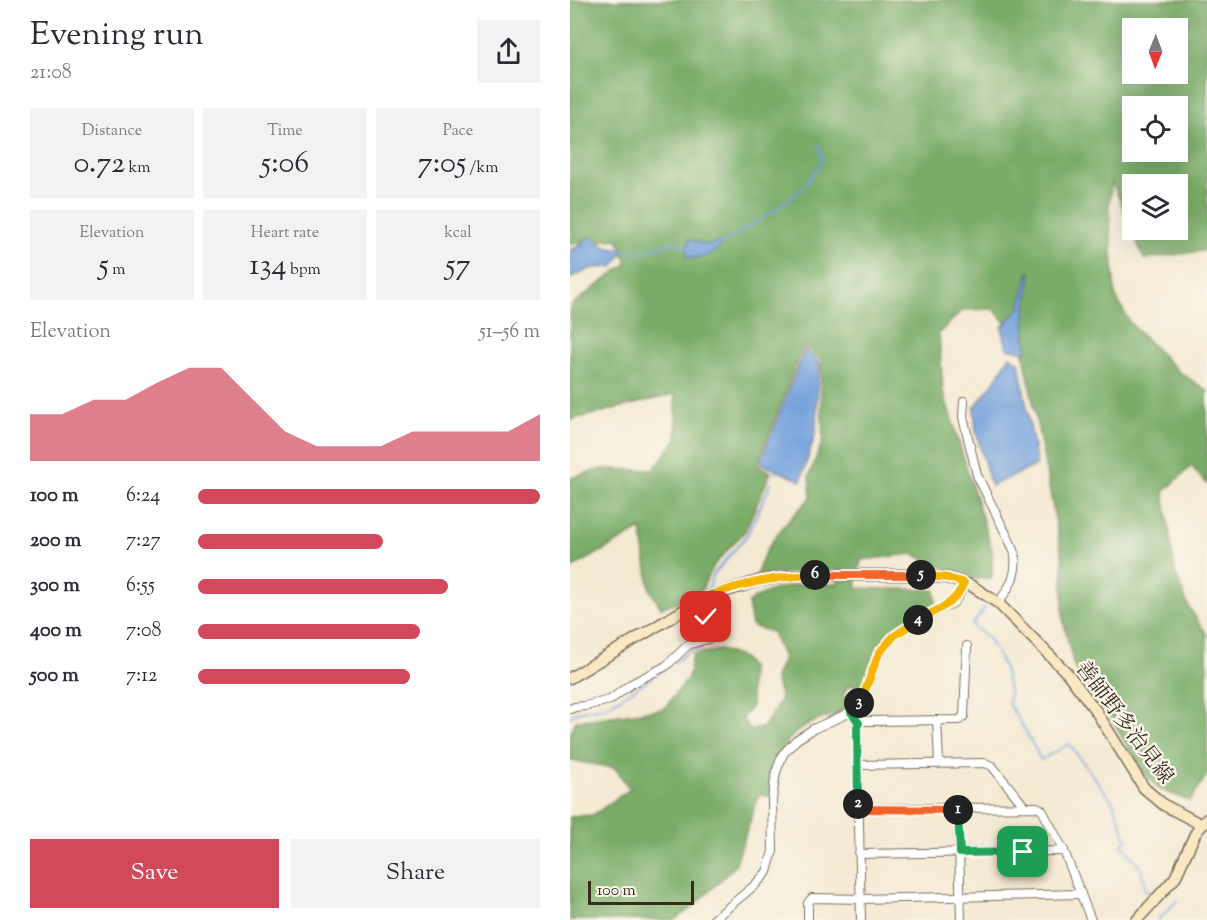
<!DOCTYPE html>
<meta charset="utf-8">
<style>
:root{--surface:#fff;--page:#f2f2f3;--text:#2b2b33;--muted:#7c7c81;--accent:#d1495b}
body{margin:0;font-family:"Sorts Mill Goudy","Noto Serif JP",serif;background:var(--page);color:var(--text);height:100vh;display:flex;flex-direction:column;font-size:22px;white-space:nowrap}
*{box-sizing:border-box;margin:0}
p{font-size:20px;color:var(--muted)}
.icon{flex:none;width:33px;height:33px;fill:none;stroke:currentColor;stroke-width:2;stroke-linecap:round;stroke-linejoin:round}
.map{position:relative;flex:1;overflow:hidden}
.panel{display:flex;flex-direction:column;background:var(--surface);width:570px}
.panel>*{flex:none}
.needle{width:39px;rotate:181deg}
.fabs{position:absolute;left:552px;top:18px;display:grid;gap:12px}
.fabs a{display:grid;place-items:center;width:66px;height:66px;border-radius:0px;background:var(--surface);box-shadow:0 6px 24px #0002;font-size:30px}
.scale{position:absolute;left:18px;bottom:15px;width:106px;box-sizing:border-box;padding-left:6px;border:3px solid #3b2a1e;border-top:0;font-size:16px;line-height:21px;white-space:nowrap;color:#3b2a1e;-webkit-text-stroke:4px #fbf7ec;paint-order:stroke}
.pin{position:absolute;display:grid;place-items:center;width:51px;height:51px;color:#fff;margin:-26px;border-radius:12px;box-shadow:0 3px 9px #0006}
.km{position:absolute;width:30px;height:30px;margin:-15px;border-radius:50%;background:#222;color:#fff;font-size:16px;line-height:30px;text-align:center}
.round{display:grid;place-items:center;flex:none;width:63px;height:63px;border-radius:0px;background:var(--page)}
.overview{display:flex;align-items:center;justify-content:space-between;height:102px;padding:0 30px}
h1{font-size:33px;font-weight:600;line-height:45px}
.figures{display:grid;grid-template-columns:repeat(3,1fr);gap:9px;height:102px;padding:6px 30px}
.figures div{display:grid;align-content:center;border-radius:0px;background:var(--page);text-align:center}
.figures b{font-size:30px;font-weight:600}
.figures small{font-size:16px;font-weight:400}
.figures p{font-size:16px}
.chart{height:168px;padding:12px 30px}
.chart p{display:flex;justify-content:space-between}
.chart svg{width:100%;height:108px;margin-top:6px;fill:var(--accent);opacity:.7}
.primary-button{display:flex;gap:12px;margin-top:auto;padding:12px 30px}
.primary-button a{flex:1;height:69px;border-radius:0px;background:var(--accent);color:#fff;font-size:24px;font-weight:600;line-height:69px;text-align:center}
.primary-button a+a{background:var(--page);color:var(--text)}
ul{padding:0 30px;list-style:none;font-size:20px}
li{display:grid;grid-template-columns:96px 72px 1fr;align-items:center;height:45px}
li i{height:15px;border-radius:8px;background:var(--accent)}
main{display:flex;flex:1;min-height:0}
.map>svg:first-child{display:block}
.forest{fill:#79ac67;stroke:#5a6b42;stroke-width:1.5;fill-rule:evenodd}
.water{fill:#73a0db;stroke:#57657c;stroke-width:1.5}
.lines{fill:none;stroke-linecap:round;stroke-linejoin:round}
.stream{stroke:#73a0db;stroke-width:2}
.street-casing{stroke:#7c6d5d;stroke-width:10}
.secondary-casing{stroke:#7c6d5d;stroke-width:13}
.street{stroke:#fff;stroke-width:8}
.secondary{stroke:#f8e8c3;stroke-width:10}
.split-1-casing{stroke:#fff;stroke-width:12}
.split-2-casing{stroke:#fff;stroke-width:12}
.split-3-casing{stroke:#fff;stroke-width:12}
.split-4-casing{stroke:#fff;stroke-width:12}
.split-5-casing{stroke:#fff;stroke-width:12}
.split-6-casing{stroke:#fff;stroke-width:12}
.split-7-casing{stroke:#fff;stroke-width:12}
.split-8-casing{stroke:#fff;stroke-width:12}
.split-1{stroke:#22a559;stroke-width:8}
.split-2{stroke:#f0652b;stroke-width:8}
.split-3{stroke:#22a559;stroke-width:8}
.split-4{stroke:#f5b400;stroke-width:8}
.split-5{stroke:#f5b400;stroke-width:8}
.split-6{stroke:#f0652b;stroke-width:8}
.split-7{stroke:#f5b400;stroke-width:8}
.split-8{stroke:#22a559;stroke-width:8}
.labels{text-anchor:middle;stroke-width:4.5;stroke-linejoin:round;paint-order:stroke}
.street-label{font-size:21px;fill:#3b2a1e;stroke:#fbf7ec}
</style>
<main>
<section class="panel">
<div class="overview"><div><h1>Evening run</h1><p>21:08</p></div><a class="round"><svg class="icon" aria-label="share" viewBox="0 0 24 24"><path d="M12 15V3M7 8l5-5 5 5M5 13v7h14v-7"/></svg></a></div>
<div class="figures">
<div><p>Distance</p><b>0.72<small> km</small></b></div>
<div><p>Time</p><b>5:06</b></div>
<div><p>Pace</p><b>7:05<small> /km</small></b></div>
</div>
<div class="figures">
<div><p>Elevation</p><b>5<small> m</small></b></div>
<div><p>Heart rate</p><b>134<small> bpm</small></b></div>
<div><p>kcal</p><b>57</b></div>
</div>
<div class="chart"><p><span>Elevation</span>51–56 m</p>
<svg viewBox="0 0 160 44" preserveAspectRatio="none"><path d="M0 44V25L10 25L20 19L30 19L40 12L50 6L60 6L70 19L80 32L90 38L100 38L110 38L120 32L130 32L140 32L150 32L160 25V44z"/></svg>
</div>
<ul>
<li><b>100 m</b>6:24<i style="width:100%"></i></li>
<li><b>200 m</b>7:27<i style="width:54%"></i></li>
<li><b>300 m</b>6:55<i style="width:73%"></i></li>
<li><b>400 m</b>7:08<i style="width:65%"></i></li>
<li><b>500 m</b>7:12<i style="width:62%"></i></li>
</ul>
<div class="primary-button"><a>Save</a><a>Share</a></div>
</section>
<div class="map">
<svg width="637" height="920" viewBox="0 0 637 920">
<rect width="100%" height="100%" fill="#fbf7ec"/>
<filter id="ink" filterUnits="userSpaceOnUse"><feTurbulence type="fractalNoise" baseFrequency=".0167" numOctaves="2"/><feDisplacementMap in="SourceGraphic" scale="12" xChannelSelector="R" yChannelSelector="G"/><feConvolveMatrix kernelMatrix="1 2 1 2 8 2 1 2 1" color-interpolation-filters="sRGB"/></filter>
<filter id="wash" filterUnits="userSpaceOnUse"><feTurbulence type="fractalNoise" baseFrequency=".008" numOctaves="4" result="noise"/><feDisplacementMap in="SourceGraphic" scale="24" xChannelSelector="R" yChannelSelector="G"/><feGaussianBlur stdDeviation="1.35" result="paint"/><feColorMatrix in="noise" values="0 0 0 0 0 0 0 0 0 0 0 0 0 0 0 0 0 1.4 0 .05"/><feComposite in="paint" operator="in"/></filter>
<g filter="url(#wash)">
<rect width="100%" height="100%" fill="#f4e9d2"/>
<path class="forest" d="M0,0H637V250L574,259L542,182L539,205L545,295L560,323L609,372L637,390V484L621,466L594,492L605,572L618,606L637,635V774L620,801L589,789L569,768L536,708L504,667L493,619V561L452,344L424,309L393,310L369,333L373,391L422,550V578L402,579L342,554L291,560L286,588L365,590L366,608C345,617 316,629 305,651C299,662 297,676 293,687L279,685L273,694L280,702C274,713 266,714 254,718C210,733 207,755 200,796L189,794L165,866L124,906L104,920H0V817L23,815L60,789L45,768L0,760V734L6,721L94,709L118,678L123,654L151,650L173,658L181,669L180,688L182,706L172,718L181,731L194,727L211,699L205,678L213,658L202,632L182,626L178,603C203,583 237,583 268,584V570L187,575C194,543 219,520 241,497L239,476L253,440L251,398V360L234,345L187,465L201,472L175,531L144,565L130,593L91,608L80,590L71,529L0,569V478L31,469L83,470L107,439L105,394L0,420V306L57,263L48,239L0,244V67L2,66ZM562,28H608V74H562ZM562,106H608V152H562ZM562,184H608V230H562Z"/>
<g class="water">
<path d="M23,237L38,248H49L54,251L43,267L22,268L0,278V250L9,246L17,238Z"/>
<path d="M119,239L136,245L148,242L151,247C140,256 129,261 116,256Z"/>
<path d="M459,272L461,273L455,316L457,352L437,348L432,327L449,309Z"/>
<path d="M235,349L249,362L246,431L231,481L190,463Z"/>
<path d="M440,356L449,362L467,465L421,486L406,432L404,408L424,382Z"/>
</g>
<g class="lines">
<g class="stream">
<path d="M148,246L201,213L229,192L250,165L252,157L249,145"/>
<path d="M53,251C61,251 70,252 78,251C100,246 93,238 120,247"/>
<path d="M205,474L207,468"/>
<path d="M138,592L143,575L177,535L201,483"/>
<path d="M415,608L402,625L418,638L425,650L434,668L439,690V705L451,723L471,760L499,744L543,802L557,839L552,845C565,859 574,869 575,889L581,894L590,886"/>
<path d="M140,638V646"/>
<path d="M105,662L118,652L131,648"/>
<path d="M0,717L6,712L37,706L93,671"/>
<path d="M588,920L608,900"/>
</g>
</g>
</g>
<g filter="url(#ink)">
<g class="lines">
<g class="street-casing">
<g id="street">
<path d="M394,401L393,417L407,475L444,550C449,572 441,586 428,603"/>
<path d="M0,709L5,707L15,706L40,700L61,684L96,666L118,645L137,639L134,598"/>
<path d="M281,712L289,723L287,727L291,920"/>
<path d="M367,720L369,763"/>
<path d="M289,723L292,721L389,720L394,716L397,646"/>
<path d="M288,765L415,763L422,766L455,807"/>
<path d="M388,808L391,920"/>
<path d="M288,809L467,807L472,810L494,851L521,920"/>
<path d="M289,854L494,851"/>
<path d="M143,920L185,885L197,872L203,851L202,800L206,772L213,754L226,740L243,729L281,712L292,699L309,653L324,636L344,622L383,603L389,595L394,583"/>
<path d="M238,920V903L242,898L291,899L511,894"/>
</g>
</g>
<g class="secondary-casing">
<g id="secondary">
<path d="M0,678L134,598L188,581L219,576L258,575H346L378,578L402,586L428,603L498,674L526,711L574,788L594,805L632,825L637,819"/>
<path d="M567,920L605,878L625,834L632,825"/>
</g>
</g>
<use href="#street" class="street"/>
<use href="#secondary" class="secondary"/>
</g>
</g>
<g class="lines" filter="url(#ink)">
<g class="split-1-casing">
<path id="split-1" d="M388,810L390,853L453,852"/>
</g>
<g class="split-2-casing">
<path id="split-2" d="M288,804V809L388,810"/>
</g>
<g class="split-3-casing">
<path id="split-3" d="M288,804L287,727L289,723L281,712L289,703"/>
</g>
<g class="split-4-casing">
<path id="split-4" d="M289,703L292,699L309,653L324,636L348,620"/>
</g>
<g class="split-5-casing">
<path id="split-5" d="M348,620C369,608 384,606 394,583L378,578L351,575"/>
</g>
<g class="split-6-casing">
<path id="split-6" d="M245,575H351"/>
</g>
<g class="split-7-casing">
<path id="split-7" d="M141,595C175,583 208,576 245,575"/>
</g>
<g class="split-8-casing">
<path id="split-8" d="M136,617L134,598L141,595"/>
</g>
<use href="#split-1" class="split-1"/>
<use href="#split-2" class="split-2"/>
<use href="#split-3" class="split-3"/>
<use href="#split-4" class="split-4"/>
<use href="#split-5" class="split-5"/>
<use href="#split-6" class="split-6"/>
<use href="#split-7" class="split-7"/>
<use href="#split-8" class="split-8"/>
</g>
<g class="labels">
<g class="street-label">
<text transform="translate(555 722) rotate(53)" y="7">善師野多治見線</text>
</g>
</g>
</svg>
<div class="fabs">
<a><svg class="needle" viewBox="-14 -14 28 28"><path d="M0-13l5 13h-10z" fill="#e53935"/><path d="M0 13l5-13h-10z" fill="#7c7c81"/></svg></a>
<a><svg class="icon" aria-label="locate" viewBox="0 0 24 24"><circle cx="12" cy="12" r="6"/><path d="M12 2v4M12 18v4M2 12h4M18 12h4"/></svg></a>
<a><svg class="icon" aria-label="layers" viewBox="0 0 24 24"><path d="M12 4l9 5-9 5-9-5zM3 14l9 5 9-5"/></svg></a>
</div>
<div class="scale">100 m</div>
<div class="pin" style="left:453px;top:852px;background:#1e9e55"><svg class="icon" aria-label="arrive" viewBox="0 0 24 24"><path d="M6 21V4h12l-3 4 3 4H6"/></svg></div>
<div class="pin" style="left:136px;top:617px;background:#d93025"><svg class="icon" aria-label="check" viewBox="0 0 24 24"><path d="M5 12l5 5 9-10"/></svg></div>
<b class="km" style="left:388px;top:810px">1</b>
<b class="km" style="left:288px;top:804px">2</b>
<b class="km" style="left:289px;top:703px">3</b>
<b class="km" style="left:348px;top:620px">4</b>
<b class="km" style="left:351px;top:575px">5</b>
<b class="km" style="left:245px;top:575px">6</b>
</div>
</main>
